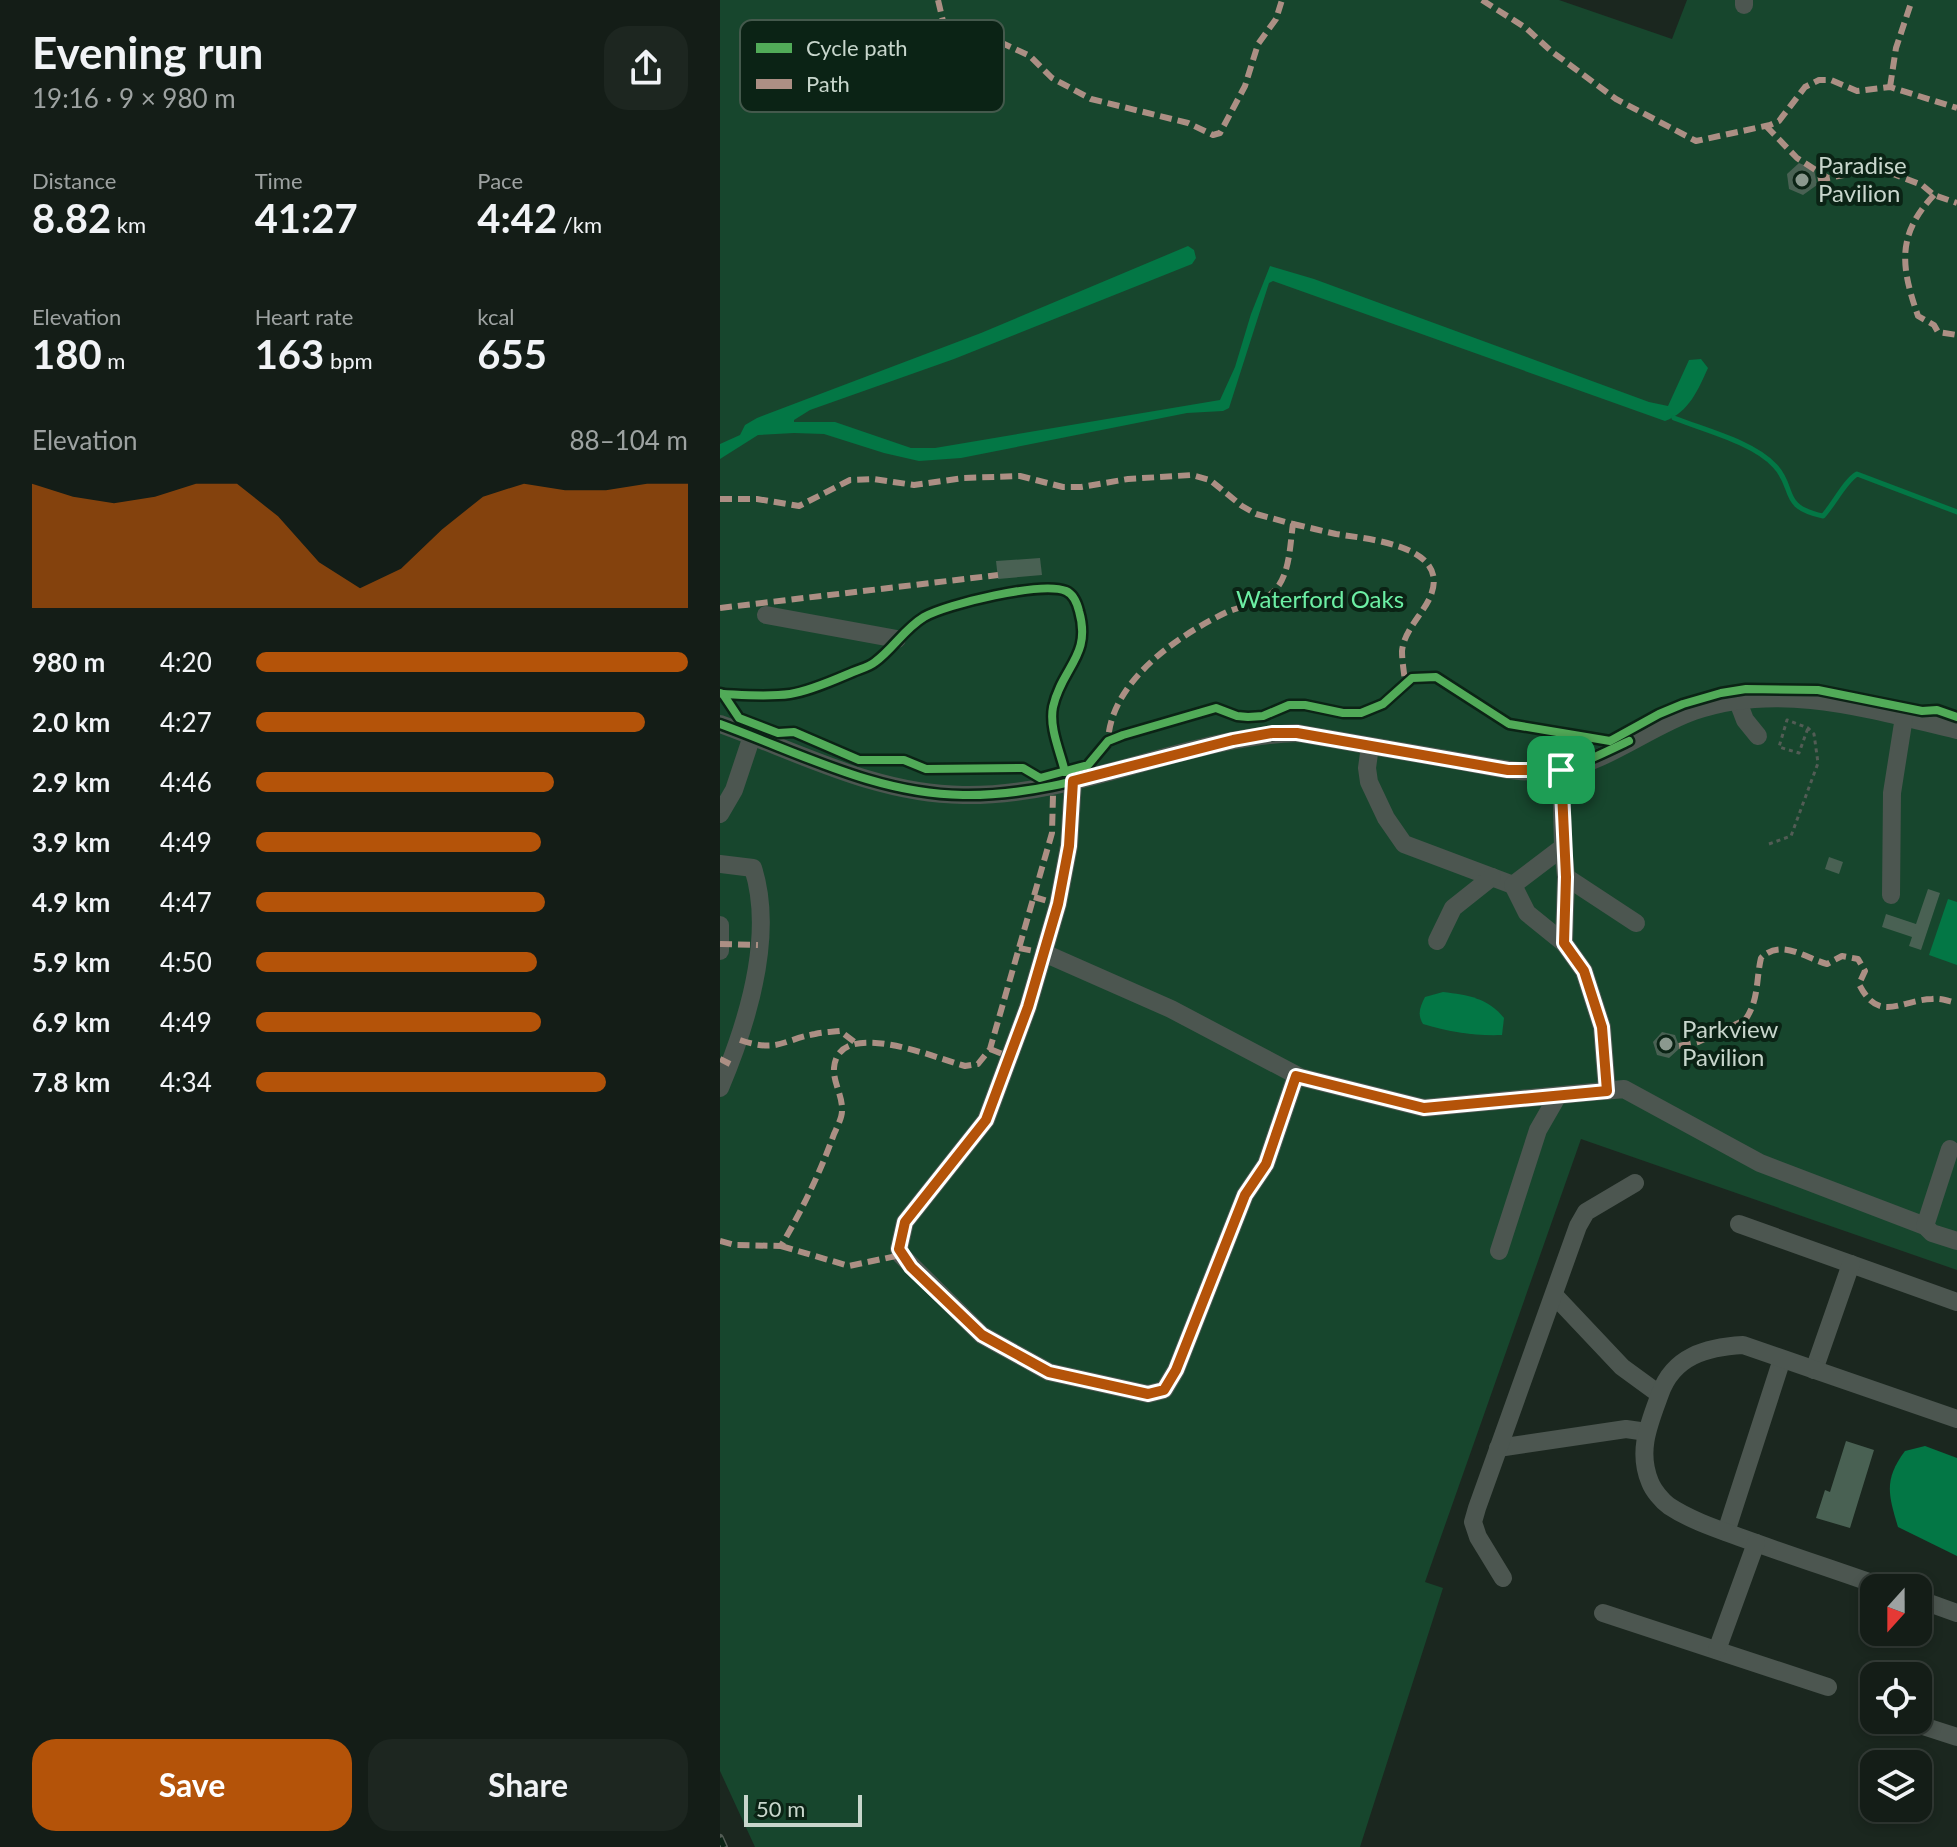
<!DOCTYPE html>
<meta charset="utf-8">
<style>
:root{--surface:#141d17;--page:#1d2620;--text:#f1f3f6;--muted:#9da2a1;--line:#333b36;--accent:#b45309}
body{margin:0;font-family:Lato,sans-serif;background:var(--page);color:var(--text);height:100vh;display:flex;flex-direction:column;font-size:30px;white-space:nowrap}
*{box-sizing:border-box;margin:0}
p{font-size:26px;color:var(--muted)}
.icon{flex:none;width:44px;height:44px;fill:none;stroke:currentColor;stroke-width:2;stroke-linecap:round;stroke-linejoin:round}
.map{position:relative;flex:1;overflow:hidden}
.drawer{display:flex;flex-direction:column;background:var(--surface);width:720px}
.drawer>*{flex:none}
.needle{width:52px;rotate:201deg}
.buttons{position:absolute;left:1140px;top:1574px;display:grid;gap:16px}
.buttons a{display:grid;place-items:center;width:72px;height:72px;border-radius:16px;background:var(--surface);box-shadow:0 4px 12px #0003,0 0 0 2px var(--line);font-size:40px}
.scale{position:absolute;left:24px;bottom:20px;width:118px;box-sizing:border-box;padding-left:8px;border:4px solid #c8d6cc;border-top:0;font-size:22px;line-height:28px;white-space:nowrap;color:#c8d6cc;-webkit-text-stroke:6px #0b2315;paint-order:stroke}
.pin{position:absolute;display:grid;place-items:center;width:68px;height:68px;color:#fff;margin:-34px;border-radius:16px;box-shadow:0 4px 12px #0006}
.round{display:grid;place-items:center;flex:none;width:84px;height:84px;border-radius:24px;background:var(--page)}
.head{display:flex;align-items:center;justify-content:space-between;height:136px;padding:0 32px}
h1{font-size:44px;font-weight:700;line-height:60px}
.metrics{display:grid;grid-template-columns:repeat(3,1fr);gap:12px;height:136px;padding:8px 32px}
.metrics div{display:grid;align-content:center}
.metrics b{font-size:40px;font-weight:700}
.metrics small{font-size:22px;font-weight:400}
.metrics p{font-size:22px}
.chart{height:224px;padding:16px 32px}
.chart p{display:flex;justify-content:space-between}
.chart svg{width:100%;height:144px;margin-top:8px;fill:var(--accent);opacity:.7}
.cta{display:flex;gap:16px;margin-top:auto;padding:16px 32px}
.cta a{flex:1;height:92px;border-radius:24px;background:var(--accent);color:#fff;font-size:32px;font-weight:700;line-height:92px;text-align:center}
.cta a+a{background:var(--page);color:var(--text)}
ul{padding:0 32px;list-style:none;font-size:26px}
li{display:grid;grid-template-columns:128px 96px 1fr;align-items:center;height:60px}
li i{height:20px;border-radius:10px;background:var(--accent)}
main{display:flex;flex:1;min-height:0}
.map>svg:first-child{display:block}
.green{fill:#17462d}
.water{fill:#037745}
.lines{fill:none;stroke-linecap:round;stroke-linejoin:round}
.stream{stroke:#037745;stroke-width:5}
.building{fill:#496153}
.path{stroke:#525c55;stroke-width:3;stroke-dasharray:4 4;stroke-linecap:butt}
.minor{stroke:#4c5650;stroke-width:18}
.rail-casing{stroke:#545d56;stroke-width:8}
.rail{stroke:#0b2315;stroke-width:5;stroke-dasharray:15;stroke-linecap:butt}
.quiet{stroke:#ac8f84;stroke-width:6;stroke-dasharray:12 6;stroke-linecap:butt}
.cycleway-casing{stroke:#0b2315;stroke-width:13}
.cycleway{stroke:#51ab58;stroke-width:8}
.route-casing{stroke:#fff;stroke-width:16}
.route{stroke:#b45309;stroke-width:10}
.poi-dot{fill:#8b998f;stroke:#0b2315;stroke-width:3}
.labels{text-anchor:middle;stroke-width:8;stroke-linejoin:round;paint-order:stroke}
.poi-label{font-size:24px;fill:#c8d6cc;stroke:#0b2315;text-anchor:start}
.park-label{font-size:24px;fill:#6cefa4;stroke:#0b2315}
.key{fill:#0b2315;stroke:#44594c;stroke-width:2}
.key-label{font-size:22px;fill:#c8d6cc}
</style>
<main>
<section class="drawer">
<div class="head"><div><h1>Evening run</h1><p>19:16 · 9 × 980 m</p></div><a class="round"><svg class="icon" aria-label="share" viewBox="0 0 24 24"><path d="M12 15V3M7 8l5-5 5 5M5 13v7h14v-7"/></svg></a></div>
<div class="metrics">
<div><p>Distance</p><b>8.82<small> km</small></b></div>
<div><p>Time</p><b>41:27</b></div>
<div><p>Pace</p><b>4:42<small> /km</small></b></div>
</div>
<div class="metrics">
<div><p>Elevation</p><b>180<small> m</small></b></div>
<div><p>Heart rate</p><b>163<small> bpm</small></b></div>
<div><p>kcal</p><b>655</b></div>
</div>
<div class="chart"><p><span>Elevation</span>88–104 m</p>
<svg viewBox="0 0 160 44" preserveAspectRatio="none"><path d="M0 44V6L10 10L20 12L30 10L40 6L50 6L60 16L70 30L80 38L90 32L100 20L110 10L120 6L130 8L140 8L150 6L160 6V44z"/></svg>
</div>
<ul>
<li><b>980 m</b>4:20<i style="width:100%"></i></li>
<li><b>2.0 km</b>4:27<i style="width:90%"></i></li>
<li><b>2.9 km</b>4:46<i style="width:69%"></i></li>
<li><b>3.9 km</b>4:49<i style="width:66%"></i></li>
<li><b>4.9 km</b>4:47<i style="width:67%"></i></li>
<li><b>5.9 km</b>4:50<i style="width:65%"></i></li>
<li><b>6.9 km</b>4:49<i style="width:66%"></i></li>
<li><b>7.8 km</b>4:34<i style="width:81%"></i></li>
</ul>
<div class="cta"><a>Save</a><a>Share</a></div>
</section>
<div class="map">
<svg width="1237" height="1847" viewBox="0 0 1237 1847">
<rect width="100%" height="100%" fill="#1b271f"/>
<path class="green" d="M0,0H839L952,39L967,0H1237V1270L861,1139L705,1582L723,1588L640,1847H35L0,1771Z"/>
<g class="water">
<path d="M468,246L474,250L476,258L472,264L234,359L90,410L74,420V422H115L191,448H215L500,400L515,367L531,314L550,266L594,279L929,402L948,406L969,360L981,359L988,368C978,390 969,412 945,421L553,281L549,283L509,408L503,411L467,413L241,458L199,461L164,453L104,434L74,433L38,435L0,459V444L20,435L25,425L37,418L261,333Z"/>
<path d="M1228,899L1237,902V965L1209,955Z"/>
<path d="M723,992C748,995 768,998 784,1018L782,1035C755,1036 729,1032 703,1024C697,1014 700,1007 705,997Z"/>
<path d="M1205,1446L1237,1458V1556L1178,1527C1168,1494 1164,1479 1185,1451Z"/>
</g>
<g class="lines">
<path class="stream" d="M954,418C984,430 1033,442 1055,466C1076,488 1059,507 1103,516C1114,504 1125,481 1137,474L1237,512"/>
</g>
<g class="building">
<path d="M1079,163L1094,169L1097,185L1083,195L1069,189L1067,174Z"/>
<path d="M320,558L322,575L278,579L276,561Z"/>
<path d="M1109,857L1123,862L1119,874L1105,869Z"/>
<path d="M1208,889L1220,893L1201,950L1189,946L1192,937L1162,927L1166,914L1196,924Z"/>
<path d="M942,1032L955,1035L959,1046L960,1048L949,1058L937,1055L933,1042Z"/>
<path d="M1126,1441L1154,1450L1130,1528L1096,1518L1105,1490L1110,1492Z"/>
</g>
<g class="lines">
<path class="path" d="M1049,844L1071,836L1098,763L1094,734L1088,728L1067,720L1059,747L1079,753L1088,728"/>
<g class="minor">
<path d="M1024,5V0"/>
<path d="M46,615L177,639"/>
<path d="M1017,699L1025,720L1038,736"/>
<path d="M0,724C80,753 156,794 243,795C358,797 464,737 577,733C629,742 681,751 733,760C768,766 805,776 841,770C886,762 931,726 974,711C1061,681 1152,710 1237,730"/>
<path d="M650,746L647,768L649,782L666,818L684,844L793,885"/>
<path d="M841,770L843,847L793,885L807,913L844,943L864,971L882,1027L887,1091"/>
<path d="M353,781L349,846L338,904L308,1007L266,1120L185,1222L179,1249L181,1255L262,1335L329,1372L428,1394L444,1390L456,1370L525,1195L546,1164L576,1076"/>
<path d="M0,814L14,790L32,736"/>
<path d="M843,847L846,877L844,943"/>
<path d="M0,864L33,868C55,937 27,1024 0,1088"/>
<path d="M846,877L916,923"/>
<path d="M1171,895L1172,793L1184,717"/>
<path d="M0,925V951"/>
<path d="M717,941L733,908L772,877"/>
<path d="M324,953L451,1009L580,1077L704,1108L904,1089L1040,1163L1205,1226"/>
<path d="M1230,1149L1205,1226L1212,1233L1237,1241"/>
<path d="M1019,1224L1237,1302"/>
<path d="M779,1251L818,1130L837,1097"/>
<path d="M834,1295L902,1367L939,1394"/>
<path d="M1094,1370L1131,1264"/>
<path d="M778,1448L906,1429L927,1432"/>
<path d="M1006,1532L1062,1359"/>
<path d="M783,1578L758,1537L753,1522L757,1508L858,1226L866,1212L915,1183"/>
<path d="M1166,1588C1118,1571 1069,1555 1022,1538C997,1529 970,1520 949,1506C942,1501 933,1490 930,1482C917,1451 929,1424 940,1394C953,1356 987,1347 1023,1345L1237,1419"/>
<path d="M1198,1599L1237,1613"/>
<path d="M883,1613L1108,1687"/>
<path d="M997,1650L1036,1543"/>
<path d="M1203,1726L1237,1737"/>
</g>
<g class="rail-casing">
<path id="rail" d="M0,1838L4,1847"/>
</g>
<use href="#rail" class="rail"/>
<g class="quiet">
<path d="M218,0L226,34L231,38L282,43L310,56L332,78L371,99L468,123L493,135L500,133L525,86L538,44L556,19L562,0"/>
<path d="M762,0L806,28L831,51L896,99L976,141L1050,125L1059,121L1085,87L1099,80H1111L1137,91L1170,87L1237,108"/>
<path d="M1170,87L1176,48L1192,0"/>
<path d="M1046,126L1077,158L1108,178"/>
<path d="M1098,180L1140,172H1168L1202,185L1214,195L1237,203"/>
<path d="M1214,195C1176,235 1181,267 1198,316L1214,325L1218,332L1237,335"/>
<path d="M0,499H37L79,506L130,480L153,479L194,485L244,478L300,476L343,487H361L408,479L472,475L490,480L522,506L536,514L573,524C570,544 570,573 556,589C544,603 524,605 507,612C457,636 391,681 388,741"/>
<path d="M573,524C587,527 602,531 616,534C647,539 730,545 711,595C704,613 684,630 682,651C682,661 684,672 685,682"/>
<path d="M0,608L278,575"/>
<path d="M314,897L338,904"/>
<path d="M0,944L38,945"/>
<path d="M299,948L324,953"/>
<path d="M20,1040C58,1053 62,1040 95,1034C103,1032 112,1032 120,1031L136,1043"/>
<path d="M959,1046L978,1042L1025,1020C1039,1001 1036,979 1041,958C1061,938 1085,958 1107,964L1122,956L1138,959L1145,971L1139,984C1159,1024 1180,1000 1212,999C1221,998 1228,1001 1237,1003"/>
<path d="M270,1049L290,1057"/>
<path d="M0,1059L10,1064"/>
<path d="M0,1241L15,1245L61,1246C82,1210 100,1173 114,1134C117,1127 122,1118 122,1111C123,1096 113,1083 114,1068C118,1016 218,1059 245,1066L258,1064L270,1049L332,833L333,795L325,784"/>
<path d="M61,1246L129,1266L181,1255"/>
</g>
<g class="cycleway-casing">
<g id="cycleway">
<path d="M0,693L3,694L19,718L58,733L74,732L139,760H184L206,769L303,768L320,778L368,765L388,741L403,735L496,708L517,716L528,717L543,716L569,705H585L623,713H641L663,704L692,678L716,677L789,724L890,741L939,714L963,704L1001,693L1026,689L1098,690L1202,711L1217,710L1237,717"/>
<path d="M3,694C25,695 48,697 70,694C90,691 114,680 133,672C140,669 149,667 155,662C173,649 184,629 204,617C227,604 322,581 346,591C353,594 357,603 359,611C372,656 342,667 333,707C329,728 340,751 345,772"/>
<path d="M0,724C80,753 156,794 243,795C358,797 464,737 577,733L788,770C842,774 861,764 909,741"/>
</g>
</g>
<use href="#cycleway" class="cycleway"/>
</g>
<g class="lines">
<g class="route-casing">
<path id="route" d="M552,733H577L788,770H841L846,877L844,943L864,971L882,1027L887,1091L704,1108L576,1076L546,1164L525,1195L456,1370L444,1390L428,1394L329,1372L262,1335L191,1267L179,1249L185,1222L266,1120L308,1007L338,904L349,846L353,781L513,740Z"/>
</g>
<use href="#route" class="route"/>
</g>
<g class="poi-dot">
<circle cx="1082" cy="180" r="8"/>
<circle cx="946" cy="1044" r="8"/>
</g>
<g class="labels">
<g class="poi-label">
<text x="1098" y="174">Paradise<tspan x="1098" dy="28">Pavilion</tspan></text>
<text x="962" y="1038">Parkview<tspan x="962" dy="28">Pavilion</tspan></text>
</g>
<g class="park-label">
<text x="600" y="608">Waterford Oaks</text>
</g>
</g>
<rect x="20" y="20" width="264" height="92" rx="12" class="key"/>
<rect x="36" y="43" width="36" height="10" fill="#51ab58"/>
<rect x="36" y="79" width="36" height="10" fill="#ac8f84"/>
<g class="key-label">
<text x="86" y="56">Cycle path</text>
<text x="86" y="92">Path</text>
</g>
</svg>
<div class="buttons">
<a><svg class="needle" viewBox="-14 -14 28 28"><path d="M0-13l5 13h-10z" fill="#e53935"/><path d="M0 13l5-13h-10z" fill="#9da2a1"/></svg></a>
<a><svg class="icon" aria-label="locate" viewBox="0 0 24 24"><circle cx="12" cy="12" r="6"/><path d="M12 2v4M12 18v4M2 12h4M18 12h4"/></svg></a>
<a><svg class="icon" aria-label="layers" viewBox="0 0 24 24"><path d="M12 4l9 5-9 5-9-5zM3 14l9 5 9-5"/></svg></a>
</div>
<div class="scale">50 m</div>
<div class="pin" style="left:841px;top:770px;background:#1e9e55"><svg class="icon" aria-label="arrive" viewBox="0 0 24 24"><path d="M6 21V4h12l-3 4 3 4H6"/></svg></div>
</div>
</main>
